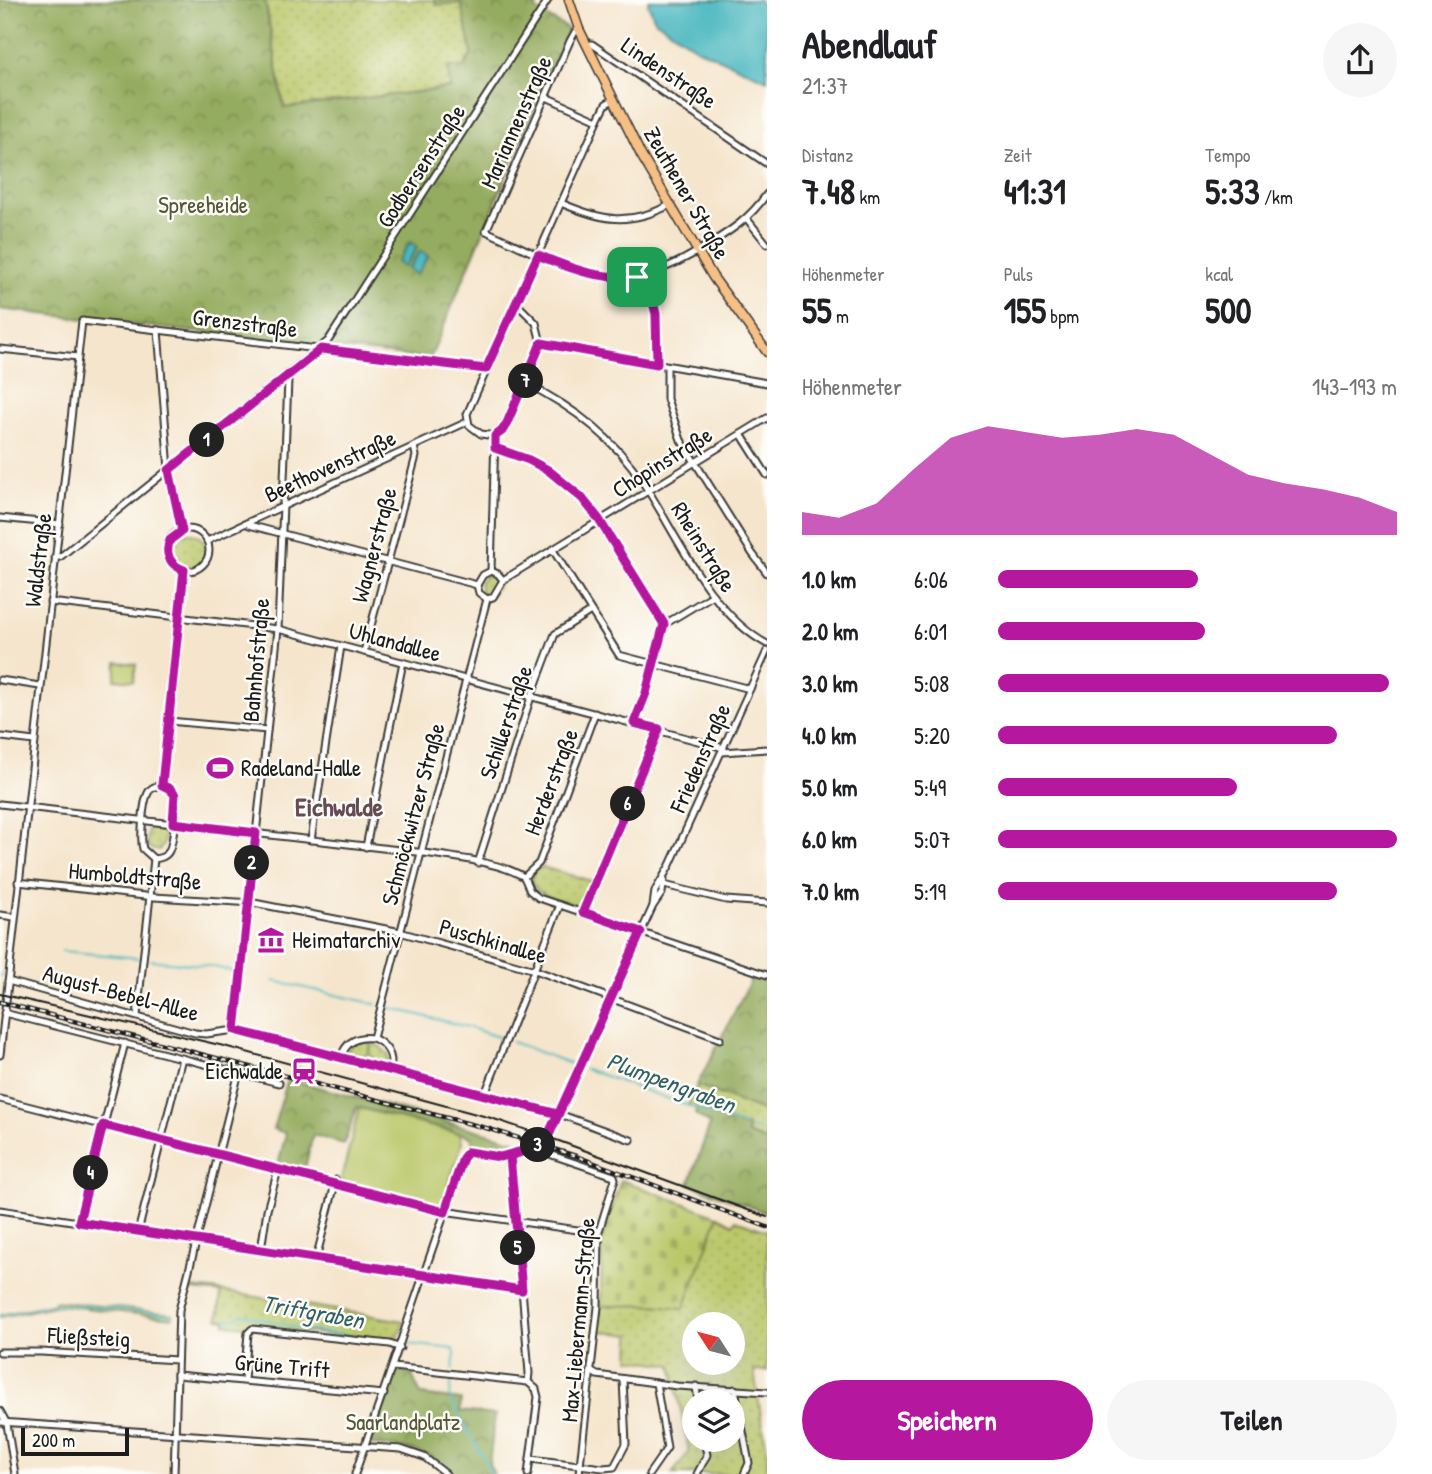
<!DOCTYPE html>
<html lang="de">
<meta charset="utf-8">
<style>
:root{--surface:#fff;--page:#f6f6f6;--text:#202124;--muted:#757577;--accent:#b5179e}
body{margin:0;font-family:"Patrick Hand",sans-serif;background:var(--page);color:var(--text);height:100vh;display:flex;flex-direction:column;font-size:26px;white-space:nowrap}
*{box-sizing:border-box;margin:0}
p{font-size:23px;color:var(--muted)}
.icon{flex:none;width:38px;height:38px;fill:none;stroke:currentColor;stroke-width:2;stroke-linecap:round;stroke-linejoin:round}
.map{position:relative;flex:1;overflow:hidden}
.drawer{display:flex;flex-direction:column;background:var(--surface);width:665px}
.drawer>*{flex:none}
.needle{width:46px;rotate:306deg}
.fabs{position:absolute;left:682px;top:1312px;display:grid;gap:14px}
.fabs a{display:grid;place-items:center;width:63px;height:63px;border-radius:50%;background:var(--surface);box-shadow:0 7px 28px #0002;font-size:35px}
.scale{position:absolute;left:21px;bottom:18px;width:108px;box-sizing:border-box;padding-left:7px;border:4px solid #1c1c1c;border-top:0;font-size:19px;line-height:24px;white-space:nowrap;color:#1c1c1c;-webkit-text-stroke:5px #fdfcf7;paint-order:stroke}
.pin{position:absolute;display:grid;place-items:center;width:60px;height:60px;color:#fff;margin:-30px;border-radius:14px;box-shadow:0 4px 10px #0006}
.km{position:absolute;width:35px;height:35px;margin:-18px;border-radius:50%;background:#222;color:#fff;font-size:19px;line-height:35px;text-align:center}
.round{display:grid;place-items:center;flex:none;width:74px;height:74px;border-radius:37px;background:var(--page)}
.head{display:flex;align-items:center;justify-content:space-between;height:119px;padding:0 35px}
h1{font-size:38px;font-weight:800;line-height:52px}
.stats{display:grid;grid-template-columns:repeat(3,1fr);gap:10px;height:119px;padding:7px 35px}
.stats div{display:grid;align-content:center}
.stats b{font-size:35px;font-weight:800}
.stats small{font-size:19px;font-weight:400}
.stats p{font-size:19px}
.chart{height:196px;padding:14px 35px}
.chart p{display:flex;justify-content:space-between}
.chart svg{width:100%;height:126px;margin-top:7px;fill:var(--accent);opacity:.7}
.primary-button{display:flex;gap:14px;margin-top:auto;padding:14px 35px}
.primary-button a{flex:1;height:80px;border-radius:42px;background:var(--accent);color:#fff;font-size:28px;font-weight:800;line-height:80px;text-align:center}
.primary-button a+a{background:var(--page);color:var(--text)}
ul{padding:0 35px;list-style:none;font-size:23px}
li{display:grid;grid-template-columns:112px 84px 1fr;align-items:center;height:52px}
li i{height:18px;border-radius:9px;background:var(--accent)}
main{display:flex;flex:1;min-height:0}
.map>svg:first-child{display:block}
.green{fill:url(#green-dots);stroke:#6c7243;stroke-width:2;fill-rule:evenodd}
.forest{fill:url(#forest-crowns);stroke:#58643d;stroke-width:2}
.cemetery{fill:url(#cemetery-stones);stroke:#6c7243;stroke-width:2}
.pitch{fill:#bbc86a;stroke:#6c7243;stroke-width:2}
.water{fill:#48b7bf;stroke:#326a6e;stroke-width:2}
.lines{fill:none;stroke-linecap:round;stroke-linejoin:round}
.stream{stroke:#48b7bf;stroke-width:2}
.minor-casing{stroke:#3d3a36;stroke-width:9}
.major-casing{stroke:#3d3a36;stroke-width:11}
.minor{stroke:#fff;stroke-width:5}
.major{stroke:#f5bf86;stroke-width:8}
.tram{stroke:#1c1c1c;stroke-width:2}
.rail-casing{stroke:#1c1c1c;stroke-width:4.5}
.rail{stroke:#fdfcf7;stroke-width:2;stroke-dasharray:5;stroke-linecap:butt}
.route-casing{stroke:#fff;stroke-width:14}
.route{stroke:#b5179e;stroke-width:9}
.labels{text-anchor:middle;stroke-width:5;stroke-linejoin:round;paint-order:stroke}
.street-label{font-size:23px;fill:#1c1c1c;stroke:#fdfcf7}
.park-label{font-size:23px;fill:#545837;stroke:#fdfcf7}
.poi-label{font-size:23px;fill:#1c1c1c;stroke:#fdfcf7;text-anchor:start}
.water-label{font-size:24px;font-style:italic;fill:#306265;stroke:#fdfcf7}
.quarter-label{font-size:26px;font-weight:bold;fill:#654c54;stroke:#fdfcf7}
</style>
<main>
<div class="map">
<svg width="767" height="1474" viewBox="0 0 767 1474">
<defs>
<pattern id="green-dots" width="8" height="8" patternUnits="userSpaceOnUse" patternTransform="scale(1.75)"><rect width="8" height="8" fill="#bbc86a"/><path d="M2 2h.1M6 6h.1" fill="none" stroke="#a0ab5b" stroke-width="1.8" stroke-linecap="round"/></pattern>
<pattern id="forest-crowns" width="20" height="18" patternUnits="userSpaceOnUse" patternTransform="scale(1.75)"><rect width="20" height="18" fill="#94ac5e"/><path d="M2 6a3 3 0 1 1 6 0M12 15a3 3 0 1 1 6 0" fill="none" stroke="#788b4d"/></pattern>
<pattern id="cemetery-stones" width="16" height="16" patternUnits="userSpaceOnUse" patternTransform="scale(1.75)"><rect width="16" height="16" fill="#bbc86a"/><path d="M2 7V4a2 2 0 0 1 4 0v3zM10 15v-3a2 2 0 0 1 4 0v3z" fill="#a0ab5b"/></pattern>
</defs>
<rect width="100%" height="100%" fill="#fdfcf7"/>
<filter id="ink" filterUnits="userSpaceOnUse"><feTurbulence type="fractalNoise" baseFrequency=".0143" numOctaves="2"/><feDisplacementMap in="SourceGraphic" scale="14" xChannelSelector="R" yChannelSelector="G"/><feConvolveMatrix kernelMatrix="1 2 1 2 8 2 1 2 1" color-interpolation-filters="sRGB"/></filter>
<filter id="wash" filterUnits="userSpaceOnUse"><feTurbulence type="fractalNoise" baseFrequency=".00686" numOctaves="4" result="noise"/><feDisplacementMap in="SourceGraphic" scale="28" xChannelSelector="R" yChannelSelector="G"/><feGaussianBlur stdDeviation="1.57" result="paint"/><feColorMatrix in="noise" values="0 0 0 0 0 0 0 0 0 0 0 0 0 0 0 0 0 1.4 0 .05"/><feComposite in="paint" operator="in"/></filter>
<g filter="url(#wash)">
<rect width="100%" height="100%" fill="#f5e5cc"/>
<g class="green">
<path d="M265,0H435L437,5L461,3L472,54L450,88L284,108Z"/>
<circle cx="188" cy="551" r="18"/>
<path d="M488,574L495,575L501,580L490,597L481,593L479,582Z"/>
<path d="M148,828L165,830L163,845L159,850H153L147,845Z"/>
<path d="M542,867L591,881L580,906C565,901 539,898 531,882L534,870Z"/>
<path d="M362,1040H371L367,1055L360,1056L344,1053L355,1042Z"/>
<path d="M373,1041L388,1054L389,1065L373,1060L369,1053Z"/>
<path d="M697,1085L767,1113V1142L747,1134L748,1128L688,1105Z"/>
<path d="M718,1216L733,1224L736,1220L767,1231V1371H754L767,1453V1474H672L689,1452L672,1365L630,1359L631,1335L599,1331L601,1306L653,1305L684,1308ZM695,1325H733V1363H695ZM695,1402H733V1440H695Z"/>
<path d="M190,1288L214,1290L404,1321L395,1344L392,1341L225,1324V1320L218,1319L221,1293L189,1290Z"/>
<path d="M54,1301L172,1314V1318L59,1305L0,1317V1315L54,1303Z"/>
</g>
<g class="forest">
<path d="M0,0H265L284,108L450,88L448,67H464L472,54L461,3L436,5L435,0H540L535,9L568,29L430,359L0,309Z"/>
<path d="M753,976L767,981V1113L697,1085Z"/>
<path d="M288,1079L528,1144L494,1152L474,1146L471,1137L463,1134L357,1107L344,1144L313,1135L304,1172L278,1165L286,1133L273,1129Z"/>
<path d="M696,1108L748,1128L747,1134L767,1142V1213L689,1184L710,1124L695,1114Z"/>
<path d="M396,1370L411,1373L421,1395L461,1400L460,1411L495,1415L489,1464L494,1474H451C428,1450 402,1446 370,1445Z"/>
</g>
<path class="cemetery" d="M621,1180L718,1216L684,1308L653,1305L601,1306L602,1238Z"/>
<g class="pitch">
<path d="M117,662L136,664L134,681L115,679Z"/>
<path d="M359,1108L460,1134L462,1143L442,1206L341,1181Z"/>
</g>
<g class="water">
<path d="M648,0H759L767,10V80L696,48L655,20L648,4Z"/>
<path d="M410,243L417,248L404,267L397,262Z"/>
<path d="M420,251L428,256L417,274L408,269Z"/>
</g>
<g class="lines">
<g class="stream">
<path d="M62,951L139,958"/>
<path d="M151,960L210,966L236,972"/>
<path d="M0,976L2,974"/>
<path d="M274,981L376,1004"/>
<path d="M387,1007L468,1027L501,1038"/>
<path d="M512,1042L574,1065"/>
<path d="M585,1069L745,1126"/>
<path d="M749,1128L767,1132"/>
<path d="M0,1316L49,1305L89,1306L171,1315"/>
<path d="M226,1319H234L242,1314L310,1331L395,1341"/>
<path d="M409,1344L453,1349L455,1353L453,1370"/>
<path d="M452,1378L450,1395L453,1404L492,1474"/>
</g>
</g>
</g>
<g filter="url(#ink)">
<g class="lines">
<g class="minor-casing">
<g id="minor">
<path d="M579,29L575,32L570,41L486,231C572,270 617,304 706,246C732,230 749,219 767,194"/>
<path d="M587,45L592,44L767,164"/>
<path d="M546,97L598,120"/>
<path d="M561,203C603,221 628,226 670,205"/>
<path d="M747,219L767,244"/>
<path d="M646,275L656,314L657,364"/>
<path d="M516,303L536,323L541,343L502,431L495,436L481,434L469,425L467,414L598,120L606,104L613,100"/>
<path d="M158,330L169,470L182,531"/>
<path d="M541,343L767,383"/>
<path d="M0,349L78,357"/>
<path d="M667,366V399L681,440L752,553L767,573"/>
<path d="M525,383C572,406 613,437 642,481C677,534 709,613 767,644"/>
<path d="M741,434L767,475"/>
<path d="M495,448L527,459L548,470L584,500L665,624"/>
<path d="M0,518L60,524"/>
<path d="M248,523L249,525L477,585"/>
<circle cx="188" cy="550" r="21"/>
<path d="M207,541L467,422"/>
<path d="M553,550L619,655L750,689"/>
<path d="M55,557H60L328,341L548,0"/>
<path d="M491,571L495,436"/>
<path d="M491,571L498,574L503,580L493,597L487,599L479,593L477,585L483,575Z"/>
<path d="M503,580L767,418"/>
<path d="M50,602L278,629L724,748"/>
<path d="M665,624L713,595"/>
<path d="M364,652L416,456L414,446"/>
<path d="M0,680L40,686"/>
<path d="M169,721L267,730"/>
<path d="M634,723L646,693L665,624"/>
<path d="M2,737L34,741"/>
<path d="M722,752L767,749"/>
<path d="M162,785L184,571"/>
<path d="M162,785L174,793C177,803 174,841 169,851C166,857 160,858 154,859L143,849C140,839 143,802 148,793C151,787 156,786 162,785Z"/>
<path d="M0,804L417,852C447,857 499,861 524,877"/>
<path d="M311,840L341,646"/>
<path d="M366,847L403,662"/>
<path d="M478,863L530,700L555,634L591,611"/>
<path d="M524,877L530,891L539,898L767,975"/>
<path d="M524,877L539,863L595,713"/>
<path d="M18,882L154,897L254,903L396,931L535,970L720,1039"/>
<path d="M664,885L726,900L767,903"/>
<path d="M653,906L655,891L670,865L767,651"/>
<path d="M583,912L659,729"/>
<path d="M0,915L14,917"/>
<path d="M8,981L195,1033L206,1034L235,1030L251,1034L562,1115L631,1140"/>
<path d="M4,1013L279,1083"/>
<path d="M137,1016L154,859"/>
<path d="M235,1030L278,629L288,380L286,377"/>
<path d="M373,1038L487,599"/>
<path d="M0,1055L82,321L486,369"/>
<path d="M341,1057C346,1042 357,1036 373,1038C386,1044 394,1055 390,1070"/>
<path d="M485,1094L560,905"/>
<path d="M0,1099L429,1209L599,1233"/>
<path d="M552,1155L614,1176L615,1179L599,1231L598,1307L579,1474"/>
<path d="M511,1156L529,1373L528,1382"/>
<path d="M0,1210L522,1290"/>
<path d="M79,1222L125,1043"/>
<path d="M138,1232L182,1058"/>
<path d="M261,1250L267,1210L278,1170"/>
<path d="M316,1259L336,1180"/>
<path d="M0,1352H41L177,1360"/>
<path d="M393,1367L528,1382L536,1389L538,1397L528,1474"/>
<path d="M592,1372L597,1375L677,1386L767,1392"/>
<path d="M177,1375L384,1394"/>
<path d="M244,1380L248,1333L252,1329L390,1344L400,1348"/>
<path d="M696,1386L698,1402"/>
<path d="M735,1389L749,1463L744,1474"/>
<path d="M0,1411L7,1424L15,1474"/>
<path d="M0,1422L401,1449L424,1457L446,1474"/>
<path d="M531,1459L603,1468L614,1467L626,1444L623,1379"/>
<path d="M174,1474L179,1310L239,1072"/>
<path d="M355,1474L465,1154L471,1151C497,1158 528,1159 548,1137L653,906L662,893L664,879"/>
<path d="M649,1474L667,1448L656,1383"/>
<path d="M697,1474L707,1455L704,1440"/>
</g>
</g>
<g class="major-casing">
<path id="major" d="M569,0L579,29L641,155L713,277L767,352"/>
</g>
<use href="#minor" class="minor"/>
<use href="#major" class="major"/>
<path class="tram" d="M0,994L224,1046L491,1118L548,1137L767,1217"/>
<g class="rail-casing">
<path id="rail" d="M0,1002L486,1128L576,1156L767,1227"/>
</g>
<use href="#rail" class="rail"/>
</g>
</g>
<g class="lines" filter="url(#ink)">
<g class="route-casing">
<path id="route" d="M637,277C598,279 574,270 538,255L486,369L321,349L169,470L182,531L170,540C164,554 170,565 184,570L162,785L170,789L175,795L173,823L256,833L235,1030L558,1114L546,1139L530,1149L500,1157L468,1152L463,1158L445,1212L103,1125L79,1222L522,1290L510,1156C526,1151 540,1147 550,1133L641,932L583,912L659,729L634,723L646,693L664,624L598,518L582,498L548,470L529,460L495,448V436L502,431L507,423L541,343L657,364L656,314L646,275L637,277"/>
</g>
<use href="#route" class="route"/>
</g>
<defs>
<g id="stadium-bare" transform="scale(2.1)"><path d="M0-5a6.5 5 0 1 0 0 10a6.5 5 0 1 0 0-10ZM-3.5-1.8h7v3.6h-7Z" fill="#b5179e" stroke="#fdfcf7" stroke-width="2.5" paint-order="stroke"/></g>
<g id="museum-bare" transform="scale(2.1)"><path d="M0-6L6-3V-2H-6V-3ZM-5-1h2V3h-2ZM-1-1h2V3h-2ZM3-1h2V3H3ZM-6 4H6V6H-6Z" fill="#b5179e" stroke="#fdfcf7" stroke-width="2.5" paint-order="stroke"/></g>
<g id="station-bare" transform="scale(2.1)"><path d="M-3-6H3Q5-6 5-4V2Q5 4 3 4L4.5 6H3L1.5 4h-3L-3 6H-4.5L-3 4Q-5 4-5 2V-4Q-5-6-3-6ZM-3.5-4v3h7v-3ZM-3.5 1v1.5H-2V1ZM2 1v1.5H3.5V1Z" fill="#b5179e" stroke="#fdfcf7" stroke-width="2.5" paint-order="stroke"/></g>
</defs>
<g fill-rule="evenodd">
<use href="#stadium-bare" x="220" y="768"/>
<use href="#museum-bare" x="271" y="940"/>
<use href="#station-bare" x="304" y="1071"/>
</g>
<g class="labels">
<g class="street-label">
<text transform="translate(669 73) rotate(34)" y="8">Lindenstraße</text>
<text transform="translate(516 122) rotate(-66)" y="8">Mariannenstraße</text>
<text transform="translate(421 166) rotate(-57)" y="8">Godbersenstraße</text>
<text transform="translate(687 193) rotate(60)" y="8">Zeuthener Straße</text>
<text transform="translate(245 323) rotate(7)" y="8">Grenzstraße</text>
<text transform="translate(662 462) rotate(-32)" y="8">Chopinstraße</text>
<text transform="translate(330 466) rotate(-25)" y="8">Beethovenstraße</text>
<text transform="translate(374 545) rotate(-75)" y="8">Wagnerstraße</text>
<text transform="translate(704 547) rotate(58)" y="8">Rheinstraße</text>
<text transform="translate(38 560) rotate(-83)" y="8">Waldstraße</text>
<text transform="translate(395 642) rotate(15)" y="8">Uhlandallee</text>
<text transform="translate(256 660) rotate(-85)" y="8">Bahnhofstraße</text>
<text transform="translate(506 722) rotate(-71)" y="8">Schillerstraße</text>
<text transform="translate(700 758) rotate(-66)" y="8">Friedenstraße</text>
<text transform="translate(551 782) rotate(-69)" y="8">Herderstraße</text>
<text transform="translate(413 814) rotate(-75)" y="8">Schmöckwitzer Straße</text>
<text transform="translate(135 876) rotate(5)" y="8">Humboldtstraße</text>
<text transform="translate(493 941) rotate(16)" y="8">Puschkinallee</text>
<text transform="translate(121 993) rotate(15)" y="8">August-Bebel-Allee</text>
<text transform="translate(578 1320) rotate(-85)" y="8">Max-Liebermann-Straße</text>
<text transform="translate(89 1337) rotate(3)" y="8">Fließsteig</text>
<text transform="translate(282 1366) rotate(5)" y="8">Grüne Trift</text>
</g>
<g class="park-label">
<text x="203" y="213">Spreeheide</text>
<text x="403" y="1430">Saarlandplatz</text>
</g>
<g class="poi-label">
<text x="241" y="776">Radeland-Halle</text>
<text x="292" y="948">Heimatarchiv</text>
<text x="283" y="1079" text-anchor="end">Eichwalde</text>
</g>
<g class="water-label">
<text transform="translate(671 1083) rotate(20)" y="8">Plumpengraben</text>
<text transform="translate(313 1312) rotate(10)" y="8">Triftgraben</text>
</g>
<g class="quarter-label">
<text x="339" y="816">Eichwalde</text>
</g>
</g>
</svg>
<div class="fabs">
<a><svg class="needle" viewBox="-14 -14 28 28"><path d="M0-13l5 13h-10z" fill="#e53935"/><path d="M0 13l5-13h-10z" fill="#757577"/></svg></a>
<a><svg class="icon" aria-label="layers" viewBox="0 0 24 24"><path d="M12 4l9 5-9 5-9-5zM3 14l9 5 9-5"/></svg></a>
</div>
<div class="scale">200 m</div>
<div class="pin" style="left:637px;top:277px;background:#1e9e55"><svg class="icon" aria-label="arrive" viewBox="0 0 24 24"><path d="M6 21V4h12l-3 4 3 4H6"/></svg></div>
<b class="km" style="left:207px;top:440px">1</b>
<b class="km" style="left:252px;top:863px">2</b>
<b class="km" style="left:538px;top:1145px">3</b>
<b class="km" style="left:91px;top:1173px">4</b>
<b class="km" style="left:518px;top:1248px">5</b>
<b class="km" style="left:628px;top:804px">6</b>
<b class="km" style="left:526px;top:381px">7</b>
</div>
<section class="drawer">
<div class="head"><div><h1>Abendlauf</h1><p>21:37</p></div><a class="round"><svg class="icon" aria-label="share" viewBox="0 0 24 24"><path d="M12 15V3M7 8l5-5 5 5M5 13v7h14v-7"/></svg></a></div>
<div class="stats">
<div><p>Distanz</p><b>7.48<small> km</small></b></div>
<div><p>Zeit</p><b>41:31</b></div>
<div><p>Tempo</p><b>5:33<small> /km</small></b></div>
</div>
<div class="stats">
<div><p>Höhenmeter</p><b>55<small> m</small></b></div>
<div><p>Puls</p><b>155<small> bpm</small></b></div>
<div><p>kcal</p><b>500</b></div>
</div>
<div class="chart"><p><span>Höhenmeter</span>143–193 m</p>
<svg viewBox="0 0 160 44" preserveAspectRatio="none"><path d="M0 44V36L10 38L20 33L30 21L40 10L50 6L60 8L70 10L80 9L90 7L100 9L110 16L120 23L130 26L140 28L150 31L160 36V44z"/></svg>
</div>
<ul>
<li><b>1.0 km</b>6:06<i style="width:50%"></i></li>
<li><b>2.0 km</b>6:01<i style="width:52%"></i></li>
<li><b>3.0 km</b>5:08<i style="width:98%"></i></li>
<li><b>4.0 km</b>5:20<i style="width:85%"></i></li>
<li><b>5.0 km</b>5:49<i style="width:60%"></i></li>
<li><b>6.0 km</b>5:07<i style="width:100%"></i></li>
<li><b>7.0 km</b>5:19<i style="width:85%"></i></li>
</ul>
<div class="primary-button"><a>Speichern</a><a>Teilen</a></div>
</section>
</main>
